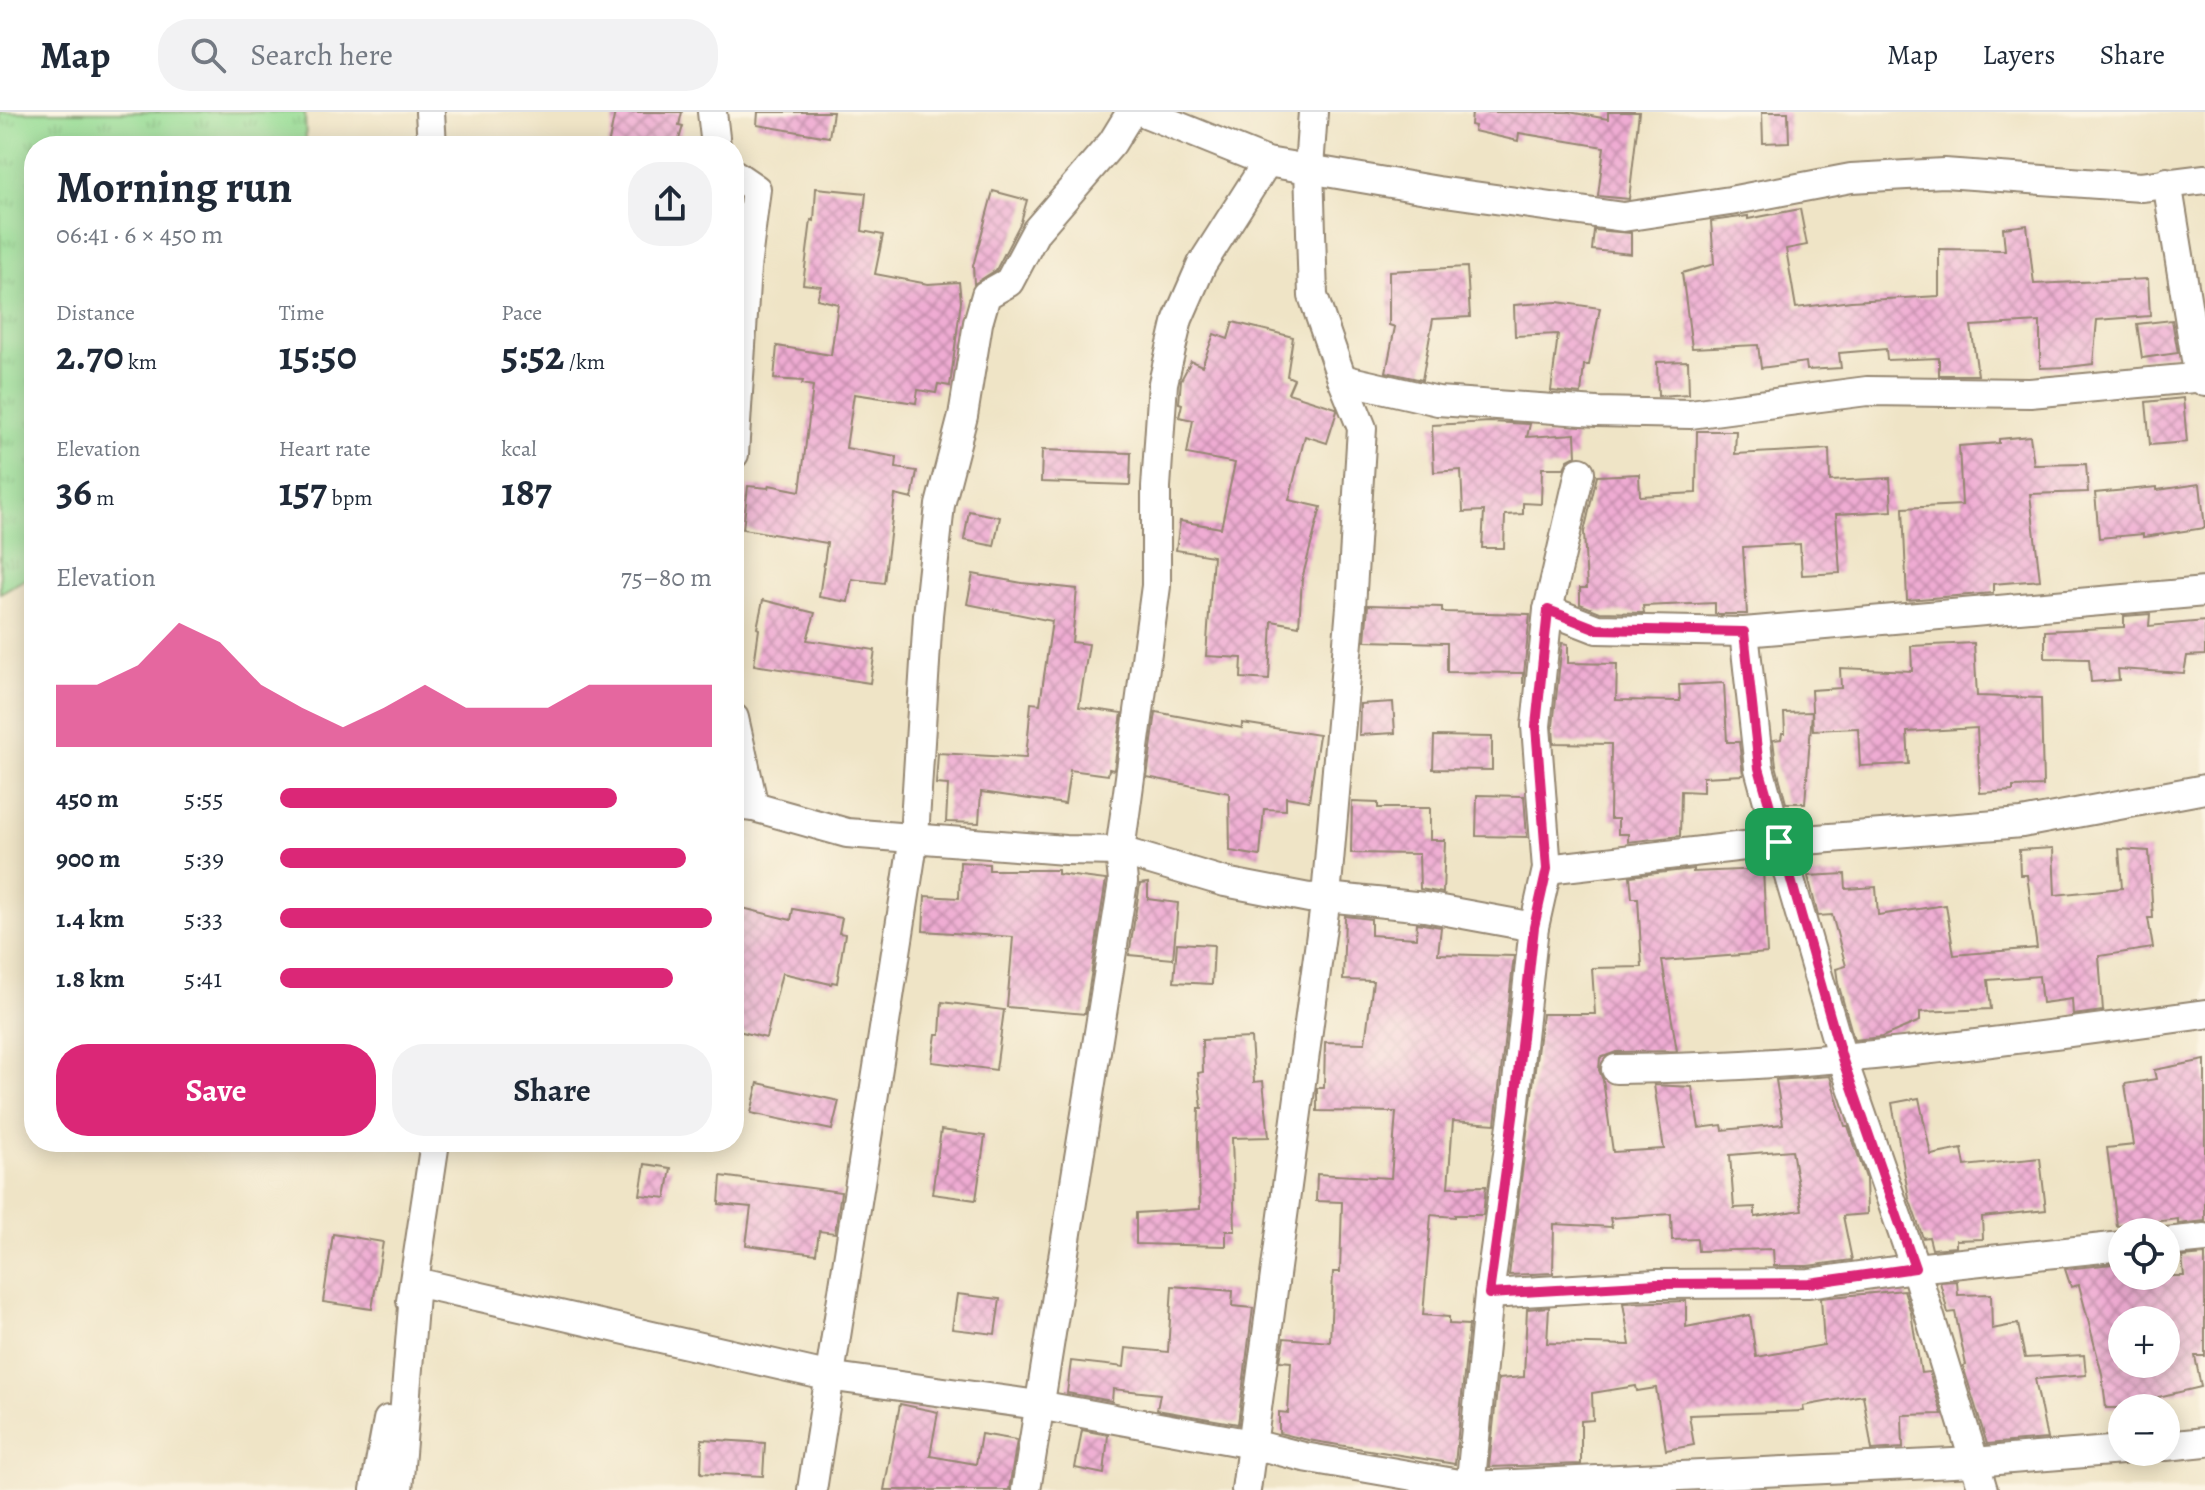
<!DOCTYPE html>
<meta charset="utf-8">
<style>
:root{--surface:#fff;--page:#f2f2f3;--text:#1f2937;--muted:#747a83;--line:#e0e1e3;--accent:#db2777}
body{margin:0;font-family:Alegreya,serif;background:var(--page);color:var(--text);height:100vh;display:flex;flex-direction:column;font-size:30px;white-space:nowrap}
*{box-sizing:border-box;margin:0}
p{font-size:26px;color:var(--muted)}
.icon{flex:none;width:44px;height:44px;fill:none;stroke:currentColor;stroke-width:2;stroke-linecap:round;stroke-linejoin:round}
.map{position:relative;flex:1;overflow:hidden}
.side{position:absolute;left:24px;top:24px;width:720px;height:1016px;display:flex;flex-direction:column;background:var(--surface);border-radius:32px;box-shadow:0 4px 20px #0003}
.side>*{flex:none}
.buttons{position:absolute;left:2108px;top:1106px;display:grid;gap:16px}
.buttons a{display:grid;place-items:center;width:72px;height:72px;border-radius:50%;background:var(--surface);box-shadow:0 4px 20px #0003;font-size:40px}
.pin{position:absolute;display:grid;place-items:center;width:68px;height:68px;color:#fff;margin:-34px;border-radius:16px;box-shadow:0 4px 12px #0006}
.round{display:grid;place-items:center;flex:none;width:84px;height:84px;border-radius:32px;background:var(--page)}
.overview{display:flex;align-items:center;justify-content:space-between;height:136px;padding:0 32px}
h1{font-size:44px;font-weight:700;line-height:60px}
.metrics{display:grid;grid-template-columns:repeat(3,1fr);gap:12px;height:136px;padding:8px 32px}
.metrics div{display:grid;align-content:center}
.metrics b{font-size:40px;font-weight:700}
.metrics small{font-size:22px;font-weight:400}
.metrics p{font-size:22px}
.chart{height:224px;padding:16px 32px}
.chart p{display:flex;justify-content:space-between}
.chart svg{width:100%;height:144px;margin-top:8px;fill:var(--accent);opacity:.7}
.primary-button{display:flex;gap:16px;margin-top:auto;padding:16px 32px}
.primary-button a{flex:1;height:92px;border-radius:32px;background:var(--accent);color:#fff;font-size:32px;font-weight:700;line-height:92px;text-align:center}
.primary-button a+a{background:var(--page);color:var(--text)}
ul{padding:0 32px;list-style:none;font-size:26px}
li{display:grid;grid-template-columns:128px 96px 1fr;align-items:center;height:60px}
li i{height:20px;border-radius:10px;background:var(--accent)}
header{display:flex;align-items:center;gap:48px;box-sizing:border-box;height:112px;padding:0 40px;background:var(--surface);border-bottom:2px solid var(--line)}
header strong{font-size:38px}
nav{display:flex;gap:44px;margin-inline-start:auto;font-size:28px}
.search{width:560px;height:72px;background:var(--page);display:flex;align-items:center;gap:20px;box-sizing:border-box;padding:0 28px;border-radius:32px;color:var(--muted);font-size:30px}
.map>svg:first-child{display:block}
.grass{fill:url(#grass-tufts);stroke:#6a845a;stroke-width:2}
.building{fill:url(#building-cross-hatch);fill-rule:evenodd}
.lines{fill:none;stroke-linecap:round;stroke-linejoin:round}
.minor-casing{stroke:#958772;stroke-width:32}
.minor{stroke:#fff;stroke-width:28}
.route-casing{stroke:#fff;stroke-width:16}
.route{stroke:#db2777;stroke-width:10}
</style>
<header>
<strong>Map</strong>
<div class="search"><svg class="icon" aria-label="search" viewBox="0 0 24 24"><circle cx="10" cy="10" r="6"/><path d="M15 15l6 6"/></svg>Search here</div>
<nav><a>Map</a><a>Layers</a><a>Share</a></nav>
</header>
<div class="map">
<svg width="2205" height="1378" viewBox="0 0 2205 1378">
<defs>
<pattern id="grass-tufts" width="24" height="20" patternUnits="userSpaceOnUse" patternTransform="scale(2)"><rect width="24" height="20" fill="#98dd96"/><path d="M3 7l-1-3M5 7V3M7 7l1-3M15 17l-1-3M17 17v-4M19 17l1-3" fill="none" stroke="#84be81"/></pattern>
<pattern id="building-cross-hatch" width="8" height="8" patternUnits="userSpaceOnUse" patternTransform="scale(2)"><rect width="8" height="8" fill="#efacd3"/><path d="M0 0l8 8M0 8l8-8" fill="none" stroke="#c38cab"/></pattern>
</defs>
<rect width="100%" height="100%" fill="#fcf5e5"/>
<filter id="ink" filterUnits="userSpaceOnUse"><feTurbulence type="fractalNoise" baseFrequency=".0125" numOctaves="2"/><feDisplacementMap in="SourceGraphic" scale="16" xChannelSelector="R" yChannelSelector="G"/><feConvolveMatrix kernelMatrix="1 2 1 2 8 2 1 2 1" color-interpolation-filters="sRGB"/></filter>
<filter id="wash" filterUnits="userSpaceOnUse"><feTurbulence type="fractalNoise" baseFrequency=".006" numOctaves="4" result="noise"/><feDisplacementMap in="SourceGraphic" scale="32" xChannelSelector="R" yChannelSelector="G"/><feGaussianBlur stdDeviation="1.8" result="paint"/><feColorMatrix in="noise" values="0 0 0 0 0 0 0 0 0 0 0 0 0 0 0 0 0 1.4 0 .05"/><feComposite in="paint" operator="in"/></filter>
<g filter="url(#wash)">
<rect width="100%" height="100%" fill="#efe4c6"/>
<path class="grass" d="M0,0H305L306,34H34V462L0,481Z"/>
<g id="blocks">
<g class="building">
<path d="M615,0H682L679,13L683,14L677,34H608Z"/>
<path d="M758,0H833L829,25L757,13Z"/>
<path d="M1472,0H1569L1608,7V0H1639L1629,87L1598,84L1604,35L1519,21L1518,29L1474,19L1475,14L1471,13Z"/>
<path d="M1762,0H1788L1789,30L1763,31Z"/>
<path d="M816,76L866,81L862,119L883,123L875,162L928,172L959,170L961,189L950,274L938,272L936,281L918,278L916,291L854,282L846,336L897,345L896,356L917,359L912,387L895,383L884,471L852,467L848,490L819,485L827,431L743,417L748,374L768,376L769,373L800,379L813,274L802,272L803,269L774,267L777,234L831,243L838,192L817,187L821,174L803,172L811,108L814,109Z"/>
<path d="M993,79L1027,88L1021,110L996,158L974,172L973,154Z"/>
<path d="M1800,97L1807,133L1786,137L1796,196L1851,189L1939,184V137L2005,138L2003,116L2027,113L2034,172L2148,167L2150,204L2097,208L2093,252L2068,255L2040,256V210L1971,214L1978,263H1939V246L1887,248L1886,237L1839,241L1841,256L1807,258L1806,250L1761,256L1758,233L1692,236L1682,161L1714,152L1711,109L1748,104V107Z"/>
<path d="M1594,118L1631,121V142L1592,138Z"/>
<path d="M1467,155L1470,205L1433,207L1422,268L1386,260L1395,215L1389,213V159Z"/>
<path d="M1557,190L1600,196L1589,253H1584L1581,282L1551,279L1558,222L1515,224L1514,193Z"/>
<path d="M2172,208L2178,241L2142,246L2137,212Z"/>
<path d="M1233,210L1293,225L1287,264L1294,267L1288,281L1336,296L1337,299L1327,331L1305,324L1289,388L1321,395L1302,467L1299,514L1272,509L1269,568L1241,566L1242,546L1206,544L1213,444L1176,438L1180,409L1221,416L1235,351L1187,342L1193,308L1179,305L1182,292L1179,291L1181,268L1191,249L1202,254L1214,222L1228,227Z"/>
<path d="M1688,249L1689,282L1658,284L1657,250Z"/>
<path d="M2183,286L2187,330L2150,333L2146,290Z"/>
<path d="M1490,310L1530,312L1527,325L1575,322L1576,344L1568,348L1564,356H1542L1541,392L1523,391V402L1505,403L1504,436H1482L1484,399L1463,400L1461,358L1434,360L1432,313Z"/>
<path d="M1697,319H1736L1735,342L1829,337L1830,369L1890,366L1892,399L1836,402L1840,461L1802,463L1800,432L1743,435L1747,502H1715V491L1643,494L1644,501H1641L1600,500L1580,492V476H1587L1584,420L1597,364L1639,362L1640,384L1696,381Z"/>
<path d="M2030,324L2034,353L2086,352L2088,380L2030,382L2040,468L1993,472V481L1907,488L1903,396L1962,393L1959,334L1999,331V327Z"/>
<path d="M1042,338L1131,341L1130,373L1041,370Z"/>
<path d="M2200,372L2205,416L2143,425V422L2099,426L2095,381L2157,375V378Z"/>
<path d="M969,399L1000,405L994,434L964,428Z"/>
<path d="M973,462L1022,471L1077,477L1072,530L1089,532L1079,595L1122,601L1114,658L1109,657L1108,663L1070,658L1065,692L981,680L979,711L946,710L948,673L936,672L938,641L1026,646L1031,591L1040,592L1052,509L967,492Z"/>
<path d="M763,488L815,501L807,528L875,538L870,571L754,553L759,517L757,516Z"/>
<path d="M1368,493L1442,495V500L1530,502L1523,572V561L1447,560V531L1365,529Z"/>
<path d="M2150,502L2149,514L2205,509V543L2187,544L2184,561L2118,557L2119,568L2091,570L2089,547L2045,546V519L2124,515V504Z"/>
<path d="M1562,531L1568,532V551L1617,552L1616,588L1680,589L1679,573L1724,571L1727,630H1739L1743,663L1703,665V680L1681,679L1680,724L1628,730V722H1618V707H1610L1611,632L1554,631L1553,614Z"/>
<path d="M1974,531L1977,584L2041,586L2043,674L2013,675V679L1980,681L1977,616L1907,620L1909,652L1860,654L1858,616L1813,618L1811,578L1841,576L1840,556L1912,559L1911,534Z"/>
<path d="M1393,590L1395,621L1359,623L1360,592Z"/>
<path d="M1156,600L1242,616V611L1319,623L1309,689L1286,685V698L1264,697L1260,744L1230,739L1229,681L1147,665Z"/>
<path d="M1812,600L1805,691H1786L1776,653L1773,628L1781,627L1782,621H1785L1784,601Z"/>
<path d="M1434,624L1492,625V658L1433,657Z"/>
<path d="M1477,683L1524,684L1527,725L1476,724Z"/>
<path d="M1352,690L1378,691V696H1430V728H1445L1443,781L1420,777L1419,742L1351,741Z"/>
<path d="M2053,736L2055,783L2122,776L2119,737L2149,739L2153,806H2148L2153,836L2099,844L2103,899L2073,903L2072,887L2042,891L2039,864L1988,868L1991,897L1920,900V909L1882,925L1854,928L1838,871L1836,857L1846,854L1832,803L1818,804L1808,764L1845,762L1846,777L1876,775L1878,803L1946,793L1954,843L2037,836L2027,763H2020L2019,738Z"/>
<path d="M960,750L989,752V758H1058V762L1106,768L1085,902L1007,895L1013,825L923,819L925,784L959,786Z"/>
<path d="M1693,757V760L1763,757L1767,841L1662,849L1677,939L1616,940L1600,946L1599,958L1603,968L1613,1040L1664,1037L1654,973L1692,975L1699,1016L1722,1013L1723,1018L1783,1012L1776,968L1830,964L1845,1014H1848L1866,1066L1867,1102L1843,1104L1852,1148L1808,1154H1774L1773,1137L1698,1139L1697,1127L1672,1128L1671,1102L1610,1106L1612,1115L1554,1112L1553,1161L1509,1163L1542,902H1595L1592,856L1642,855L1638,786H1632L1630,764ZM1792,1038L1802,1098L1755,1105V1095L1734,1096L1730,1043Z"/>
<path d="M1148,771V787L1178,791L1173,847L1129,843L1140,772Z"/>
<path d="M734,794L791,808L793,797L842,806L839,821L845,822L837,871L832,870L831,872L782,861L766,926L734,918Z"/>
<path d="M1345,804L1371,807V823L1416,826L1417,811L1441,815L1438,842L1514,844L1495,1012L1453,1009L1448,1075L1486,1074L1483,1103H1455V1105L1431,1103L1423,1203L1449,1205V1212L1469,1213L1455,1352L1308,1328L1279,1321V1300L1288,1301L1291,1250L1280,1249L1284,1226L1330,1230L1333,1160H1340L1342,1090L1316,1089L1317,1062L1391,1066L1396,1000L1317,999V976H1324L1325,930L1365,931L1373,869L1343,868Z"/>
<path d="M1177,831L1214,833L1212,872L1174,870Z"/>
<path d="M942,890L1004,898L996,958L932,950L936,922H940Z"/>
<path d="M1251,926L1254,970L1263,969L1269,1025L1232,1026L1235,1119H1226V1134L1136,1132V1101L1200,1097L1198,1028L1199,996H1202L1198,961L1203,960L1202,928Z"/>
<path d="M2205,948V1109L2178,1112V1107L2117,1114L2107,1036L2134,1033L2125,972L2156,967L2154,958Z"/>
<path d="M758,971L839,989L832,1018L751,1001Z"/>
<path d="M1919,986L1931,1043L1962,1037L1965,1054L2040,1046L2046,1098L1982,1105L1983,1127L1956,1128V1135L1932,1137L1929,1125L1923,1126L1909,1086L1892,991Z"/>
<path d="M941,1018L985,1024L976,1088L932,1082Z"/>
<path d="M645,1052L671,1056L666,1086L640,1083Z"/>
<path d="M721,1064L841,1080L835,1121L819,1119L816,1142L746,1133L751,1095L719,1092Z"/>
<path d="M333,1122L383,1130L372,1197L323,1190Z"/>
<path d="M2205,1143V1244H2195L2201,1275L2158,1285L2160,1296H2106L2102,1262L2079,1173L2071,1175L2065,1157L2122,1151V1164H2184L2182,1145ZM2122,1208H2166V1252H2122Z"/>
<path d="M1957,1169L1958,1183L1991,1182L1992,1217L2018,1212L2025,1246L2084,1243L2086,1263L2035,1267L2047,1327L1987,1332L1963,1254L1966,1253L1955,1200L1948,1201L1940,1170Z"/>
<path d="M1172,1174L1233,1179L1232,1194L1253,1196L1238,1312L1157,1298L1160,1282L1113,1277L1112,1289L1067,1281L1071,1249L1124,1255L1126,1236L1168,1240Z"/>
<path d="M1904,1178L1911,1201L1921,1261L1929,1260L1942,1302L1902,1303L1903,1336L1872,1338L1863,1283L1803,1294L1804,1299L1689,1303L1694,1333L1666,1338L1656,1276L1637,1279L1636,1274L1592,1281L1593,1308L1581,1309V1352L1489,1355L1498,1267L1524,1265L1527,1197L1549,1195L1547,1231L1630,1233L1623,1191L1686,1189V1215L1750,1203L1756,1245L1824,1233L1821,1186Z"/>
<path d="M957,1182L1000,1187L995,1222L952,1217Z"/>
<path d="M900,1292L938,1300L930,1344L976,1352L981,1322L1017,1328L1009,1378H884Z"/>
<path d="M1082,1318L1108,1323L1104,1362L1075,1356Z"/>
<path d="M702,1327L765,1331L763,1364L701,1361Z"/>
</g>
</g>
</g>
<g filter="url(#ink)">
<use href="#blocks" fill-opacity="0" stroke="#958772" stroke-width="2"/>
<g class="lines">
<g class="minor-casing">
<g id="minor">
<path d="M430,0L432,34"/>
<path d="M712,0L716,34"/>
<path d="M1143,0L1267,50L1438,79L1623,105L1730,89L1851,66L1944,61L2141,75L2205,67"/>
<path d="M734,62L756,77L746,156L734,342"/>
<path d="M2167,70L2199,266L2205,270"/>
<path d="M1342,267L1438,289L1597,300L1690,302L1867,279L2030,281L2205,265"/>
<path d="M1548,498L1597,517L1744,520L2205,480"/>
<path d="M1744,520L1759,656L1779,730L1842,946L1915,1156L1983,1378"/>
<path d="M734,606L754,695"/>
<path d="M734,693L754,695L847,721L1065,738L1120,739L1225,770L1309,786L1326,785L1425,795L1534,815"/>
<path d="M1547,757L1779,730L2022,711L2205,677"/>
<path d="M1616,957C1813,956 2010,929 2205,902"/>
<path d="M2166,1130L2205,1126"/>
<path d="M1489,1182L1657,1172L1809,1171L1915,1156L2122,1134"/>
<path d="M411,1189L435,1030"/>
<path d="M2166,1334L2205,1330"/>
<path d="M375,1378L388,1308"/>
<path d="M398,1378L415,1170L827,1264L1038,1293L1252,1332L1304,1345L1471,1374L1974,1350L2122,1338"/>
<path d="M812,1378L914,725L928,503L940,393L963,304L978,211L986,183L1009,170L1036,119L1112,31L1131,0"/>
<path d="M1026,1378L1123,770L1120,739L1156,474V375L1163,271L1178,207L1202,152L1267,50"/>
<path d="M1246,1378L1326,785L1351,495L1362,316L1342,267L1313,184L1309,56L1313,0"/>
<path d="M1470,1378L1489,1182L1514,998L1534,815L1547,757L1536,614L1548,498L1580,360"/>
</g>
</g>
<use href="#minor" class="minor"/>
</g>
</g>
<g class="lines" filter="url(#ink)">
<g class="route-casing">
<path id="route" d="M1548,498L1597,517L1744,520L1759,656L1842,946L1915,1156L1809,1171L1657,1172L1489,1182L1514,998L1534,815L1547,757L1536,614Z"/>
</g>
<use href="#route" class="route"/>
</g>
</svg>
<div class="buttons">
<a><svg class="icon" aria-label="locate" viewBox="0 0 24 24"><circle cx="12" cy="12" r="6"/><path d="M12 2v4M12 18v4M2 12h4M18 12h4"/></svg></a>
<a>+</a>
<a>−</a>
</div>
<div class="pin" style="left:1779px;top:730px;background:#1e9e55"><svg class="icon" aria-label="arrive" viewBox="0 0 24 24"><path d="M6 21V4h12l-3 4 3 4H6"/></svg></div>
<section class="side">
<div class="overview"><div><h1>Morning run</h1><p>06:41 · 6 × 450 m</p></div><a class="round"><svg class="icon" aria-label="share" viewBox="0 0 24 24"><path d="M12 15V3M7 8l5-5 5 5M5 13v7h14v-7"/></svg></a></div>
<div class="metrics">
<div><p>Distance</p><b>2.70<small> km</small></b></div>
<div><p>Time</p><b>15:50</b></div>
<div><p>Pace</p><b>5:52<small> /km</small></b></div>
</div>
<div class="metrics">
<div><p>Elevation</p><b>36<small> m</small></b></div>
<div><p>Heart rate</p><b>157<small> bpm</small></b></div>
<div><p>kcal</p><b>187</b></div>
</div>
<div class="chart"><p><span>Elevation</span>75–80 m</p>
<svg viewBox="0 0 160 44" preserveAspectRatio="none"><path d="M0 44V25L10 25L20 19L30 6L40 12L50 25L60 32L70 38L80 32L90 25L100 32L110 32L120 32L130 25L140 25L150 25L160 25V44z"/></svg>
</div>
<ul>
<li><b>450 m</b>5:55<i style="width:78%"></i></li>
<li><b>900 m</b>5:39<i style="width:94%"></i></li>
<li><b>1.4 km</b>5:33<i style="width:100%"></i></li>
<li><b>1.8 km</b>5:41<i style="width:91%"></i></li>
</ul>
<div class="primary-button"><a>Save</a><a>Share</a></div>
</section>
</div>
